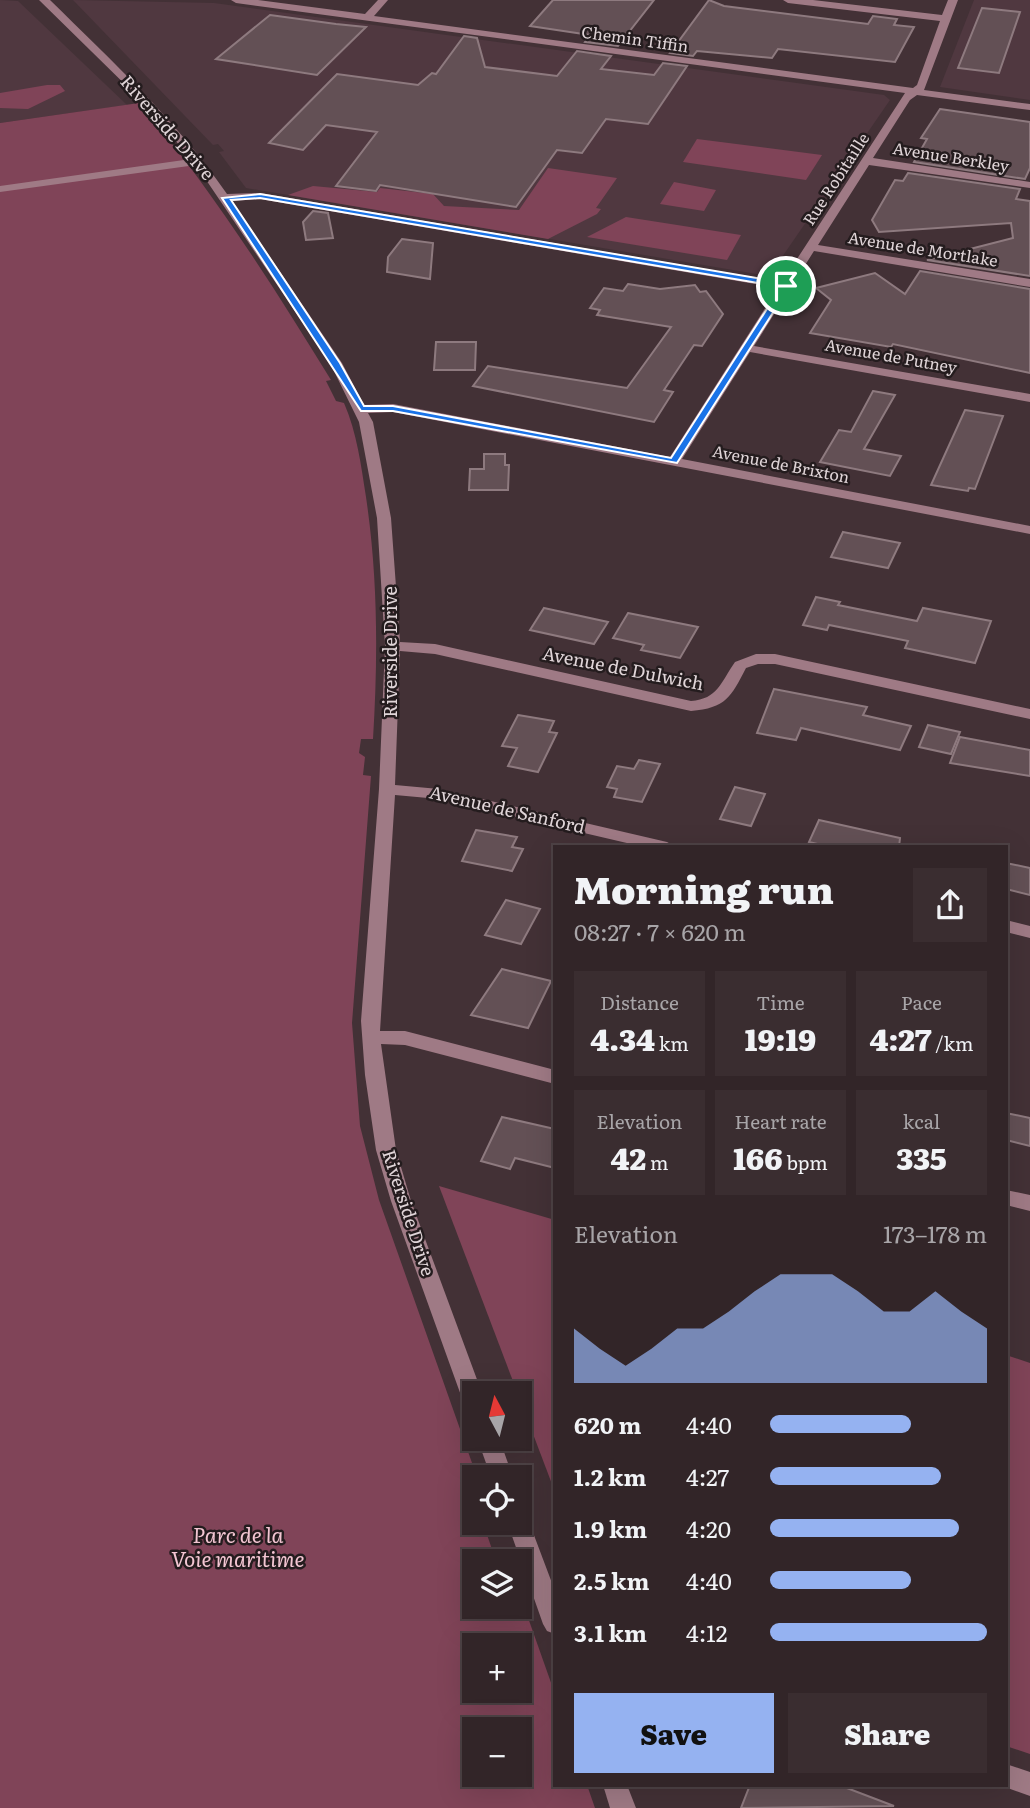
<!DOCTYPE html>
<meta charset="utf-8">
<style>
:root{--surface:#322528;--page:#3a2d30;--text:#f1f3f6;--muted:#a8a5a8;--line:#4d4245;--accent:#95b2f1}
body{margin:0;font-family:Literata,serif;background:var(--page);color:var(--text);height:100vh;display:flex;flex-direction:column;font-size:26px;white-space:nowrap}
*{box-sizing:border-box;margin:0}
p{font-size:23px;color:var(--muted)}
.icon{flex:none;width:38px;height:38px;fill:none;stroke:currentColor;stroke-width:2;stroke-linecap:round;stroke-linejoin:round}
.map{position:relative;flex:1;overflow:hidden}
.panel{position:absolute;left:553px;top:845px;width:455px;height:942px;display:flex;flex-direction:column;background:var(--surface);border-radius:0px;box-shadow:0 7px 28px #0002,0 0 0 2px var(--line)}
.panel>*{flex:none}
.needle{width:46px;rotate:353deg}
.controls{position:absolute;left:462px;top:1381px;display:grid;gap:14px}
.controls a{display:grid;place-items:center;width:70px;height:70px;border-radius:0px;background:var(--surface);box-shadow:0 7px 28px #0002,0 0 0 2px var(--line);font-size:35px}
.pin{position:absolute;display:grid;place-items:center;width:60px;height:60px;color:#fff;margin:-30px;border:4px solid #fff;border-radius:50%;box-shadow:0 2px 7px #0007}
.round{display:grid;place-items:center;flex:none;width:74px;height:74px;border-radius:0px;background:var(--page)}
.head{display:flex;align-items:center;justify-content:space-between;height:119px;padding:0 21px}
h1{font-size:38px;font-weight:800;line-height:52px}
.metrics{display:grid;grid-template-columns:repeat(3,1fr);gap:10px;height:119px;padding:7px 21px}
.metrics div{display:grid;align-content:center;border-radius:0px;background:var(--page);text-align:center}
.metrics b{font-size:30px;font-weight:800}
.metrics small{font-size:19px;font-weight:400}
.metrics p{font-size:19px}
.chart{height:196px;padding:14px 21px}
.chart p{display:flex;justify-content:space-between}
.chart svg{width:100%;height:126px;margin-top:7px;fill:var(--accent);opacity:.7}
.button{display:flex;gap:14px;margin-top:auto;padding:14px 21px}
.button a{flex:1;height:80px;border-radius:0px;background:var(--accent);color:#111;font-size:28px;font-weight:800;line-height:80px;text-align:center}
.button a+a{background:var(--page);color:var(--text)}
ul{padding:0 21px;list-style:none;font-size:23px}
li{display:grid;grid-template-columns:112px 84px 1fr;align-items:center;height:52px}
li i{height:18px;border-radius:9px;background:var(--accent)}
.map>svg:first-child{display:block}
.built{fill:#503840}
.green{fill:#804458;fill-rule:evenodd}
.building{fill:#635055;stroke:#8e7a7f;stroke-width:2}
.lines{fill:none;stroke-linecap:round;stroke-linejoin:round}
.minor{fill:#9f7a85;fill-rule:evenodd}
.route{fill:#1a73e8;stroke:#fff;stroke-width:2;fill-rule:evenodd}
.labels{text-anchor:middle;stroke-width:5;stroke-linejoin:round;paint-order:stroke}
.far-street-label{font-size:16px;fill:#e0d5d8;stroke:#241c1e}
.street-label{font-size:18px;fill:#e0d5d8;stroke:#241c1e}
.near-park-label{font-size:21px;font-style:italic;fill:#f4c6d3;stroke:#241c1e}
</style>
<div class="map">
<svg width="1030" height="1808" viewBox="0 0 1030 1808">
<rect width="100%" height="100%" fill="#433136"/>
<g class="built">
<path d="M0,0L18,1L127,105L0,123Z"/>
<path d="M73,0L214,3L884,95L890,100L769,276L246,188L219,152L224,151L218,144L213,145Z"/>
<path d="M974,0H1030V100L940,87Z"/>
</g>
<g class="green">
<path d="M47,85H60L65,91L28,109L0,108V93Z"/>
<path d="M139,103C211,188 272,284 331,380L326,381L336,401L344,403C357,433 361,465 366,497C378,578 378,657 373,739H361L359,753L365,757L363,775L371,776L352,1023L360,1126L379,1200L477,1477H474V1522L483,1523L495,1558L506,1556L508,1561H474V1606H520V1595L555,1694V1785H587L595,1808H0V123ZM474,1645H520V1690H474ZM474,1729H520V1774H474Z"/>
<path d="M697,139L822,155L806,180L683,162Z"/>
<path d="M548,168L617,178L596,208L601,209L597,214L548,239L288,195L313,186L377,192L380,188L433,194L444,206L519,210Z"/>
<path d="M674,182L716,190L704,211L660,204Z"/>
<path d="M626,217L741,235L727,260L587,237Z"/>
<path d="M439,1186L555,1220V1492Z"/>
<path d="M1006,1355L1030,1363V1754L1006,1746Z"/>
</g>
<g class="building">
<path d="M553,0H654L618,46L585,42L590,35L530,26Z"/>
<path d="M709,0L724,6L868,24L873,16L897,19L894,25L914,27L895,62L778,49L772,58L697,51L693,56L670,53Z"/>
<path d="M982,8L1020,12L999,73L958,68Z"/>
<path d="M270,15L336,24L366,27L317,75L216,59Z"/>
<path d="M464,36L477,38L485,67L557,76L577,51L611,56L601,69L654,75L663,63L687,66L648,124L606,119L582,153L557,150L516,207L380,185L376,191L336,186L377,132L326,125L303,150L269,143L337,74L418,85L432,73L436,74Z"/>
<path d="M940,109L1030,122V168L1025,179L914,162L927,139L921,138Z"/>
<path d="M908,173L1020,189L1016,199L1030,201V276L927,260L1013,238L1011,223L879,232L872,220L895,180L903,181Z"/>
<path d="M313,211L328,213L333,238L306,240L303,222Z"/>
<path d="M402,239L433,243L430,279L387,272L388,257Z"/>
<path d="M920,271L1030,289V373L893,344L891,347L810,333L831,300L816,288L875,273L905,294Z"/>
<path d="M628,284L660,289L695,285L700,292L706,291L723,314L702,346L694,345L664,390L673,392L654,422L473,386L488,366L627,388L671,327L597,315L600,310L590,308L604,288L623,291Z"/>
<path d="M436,342H476L475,370H434Z"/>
<path d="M873,391L895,395L864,449L901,456L890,476L820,462L839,430L851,432Z"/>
<path d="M965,410L1003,416L975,489L969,488L968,491L931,485Z"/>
<path d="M484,454H505V465H509L508,490H469L470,469H484Z"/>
<path d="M843,532L900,543L888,568L831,557Z"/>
<path d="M816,597L840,602L838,605L917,621L923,608L991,621L975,663L905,648L908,641L829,625L827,630L803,625Z"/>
<path d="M544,608L608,622L594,644L530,630Z"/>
<path d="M628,613L698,627L680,658L641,650L644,645L613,638Z"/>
<path d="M774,689L867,707L863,715L911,726L900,750L801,728L796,740L757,733Z"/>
<path d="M518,715L554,721L549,732L557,733L538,772L508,766L517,748L502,746Z"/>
<path d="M928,725L960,732L951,754L919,747Z"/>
<path d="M960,737L1030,750V776L950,763Z"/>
<path d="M639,760L660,764L642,802L614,797L617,789L607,787L617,766L634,769Z"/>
<path d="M735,787L765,794L751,826L720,819Z"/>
<path d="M819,820L900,838L899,847H830L809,842Z"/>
<path d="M476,830L517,837L512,847L523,849L512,871L462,861Z"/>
<path d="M1006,863L1030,868V895L1006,889Z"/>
<path d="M506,900L540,909L521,944L485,935Z"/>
<path d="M502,969L551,981L528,1028L471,1015Z"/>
<path d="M1006,1113L1030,1118V1146L1006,1140Z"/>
<path d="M502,1117L555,1129V1168L515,1158L510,1169L481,1161Z"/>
<path d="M750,1785H839L894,1806L741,1808Z"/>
</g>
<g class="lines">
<g class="minor">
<path d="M39,0H50C113,62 177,121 227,194L260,193L782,282L905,93L236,3L231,0H258L365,14L378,0H388L374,16L913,88L917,85L940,21L788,3L783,0H813L942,15L948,0H958L924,90L1030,104V110L917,95L910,100L873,158L1030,182V188L869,165L818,245L1030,279V287L814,251L754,346L1030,394V402L750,352L682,459L1030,526V534L393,412L368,413L373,422L391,518L400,642L435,644L691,701C718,699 721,682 735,662L756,654H775L1030,709V719L775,664H758L746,668C731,697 726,708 691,711L435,654L400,651L395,785L439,789L667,842L676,847H644L439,799L395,795L380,1031H405L555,1070V1084L405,1045L381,1044L396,1150L411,1201L482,1393H474V1410L466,1407L463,1401L391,1201L376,1150L365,1075L361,1021L379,789L385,646L377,518L359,422L330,363L196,165L0,192V186L191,159L143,102ZM260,199L778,288L670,457L393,404L364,405L342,363L232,201Z"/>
<path d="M1006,920L1030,926V938L1006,932Z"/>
<path d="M1006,1190L1030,1195V1211L1006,1205Z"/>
<path d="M477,1438H499L513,1477H491Z"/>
<path d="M520,1513L526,1515L529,1522L555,1591V1634L547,1631L543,1624L507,1522H520Z"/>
<path d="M1006,1764L1030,1772V1796L999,1785H1006Z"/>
<path d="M603,1785H627L636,1808H610Z"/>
</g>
</g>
<path class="route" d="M260,194L786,283L790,286L677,463L393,411H361L222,198ZM260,198L781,287L671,458L393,406H364L340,363L231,200Z"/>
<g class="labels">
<g class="far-street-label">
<text transform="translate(635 39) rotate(8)" y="6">Chemin Tiffin</text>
<text transform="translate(951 157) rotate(9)" y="6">Avenue Berkley</text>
<text transform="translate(836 179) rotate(-57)" y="6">Rue Robitaille</text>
<text transform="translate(923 249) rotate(9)" y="6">Avenue de Mortlake</text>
<text transform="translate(891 356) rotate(10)" y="6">Avenue de Putney</text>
<text transform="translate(781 464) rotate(11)" y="6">Avenue de Brixton</text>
</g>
<g class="street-label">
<text transform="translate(167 128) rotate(49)" y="6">Riverside Drive</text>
<text transform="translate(391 652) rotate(-90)" y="6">Riverside Drive</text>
<text transform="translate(623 669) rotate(11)" y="6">Avenue de Dulwich</text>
<text transform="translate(507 810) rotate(13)" y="6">Avenue de Sanford</text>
<text transform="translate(408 1213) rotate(72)" y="6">Riverside Drive</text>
</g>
<g class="near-park-label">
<text x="238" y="1543">Parc de la<tspan x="238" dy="24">Voie maritime</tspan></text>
</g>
</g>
</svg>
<div class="controls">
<a><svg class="needle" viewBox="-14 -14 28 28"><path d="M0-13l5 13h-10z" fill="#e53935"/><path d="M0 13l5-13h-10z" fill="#a8a5a8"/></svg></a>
<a><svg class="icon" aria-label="locate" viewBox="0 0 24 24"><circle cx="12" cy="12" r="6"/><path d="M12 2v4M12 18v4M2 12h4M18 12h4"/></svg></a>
<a><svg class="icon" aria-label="layers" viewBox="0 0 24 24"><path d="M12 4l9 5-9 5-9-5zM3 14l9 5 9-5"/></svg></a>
<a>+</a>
<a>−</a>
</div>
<div class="pin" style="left:786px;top:286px;background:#1e9e55"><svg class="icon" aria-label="arrive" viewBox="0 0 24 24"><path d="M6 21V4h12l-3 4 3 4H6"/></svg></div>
<section class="panel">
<div class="head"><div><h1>Morning run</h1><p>08:27 · 7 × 620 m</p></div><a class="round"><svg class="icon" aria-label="share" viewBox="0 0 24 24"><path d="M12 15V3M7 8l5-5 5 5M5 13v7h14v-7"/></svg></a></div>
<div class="metrics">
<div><p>Distance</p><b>4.34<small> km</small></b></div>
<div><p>Time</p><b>19:19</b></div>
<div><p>Pace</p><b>4:27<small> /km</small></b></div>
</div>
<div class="metrics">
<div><p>Elevation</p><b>42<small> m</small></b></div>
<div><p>Heart rate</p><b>166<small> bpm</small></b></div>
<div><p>kcal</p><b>335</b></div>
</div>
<div class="chart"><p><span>Elevation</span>173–178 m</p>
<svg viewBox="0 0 160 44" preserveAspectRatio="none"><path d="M0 44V25L10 32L20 38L30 32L40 25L50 25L60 19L70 12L80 6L90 6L100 6L110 12L120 19L130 19L140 12L150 19L160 25V44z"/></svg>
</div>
<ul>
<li><b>620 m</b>4:40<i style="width:65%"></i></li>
<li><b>1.2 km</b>4:27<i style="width:79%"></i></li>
<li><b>1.9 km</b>4:20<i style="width:87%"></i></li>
<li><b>2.5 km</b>4:40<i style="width:65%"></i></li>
<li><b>3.1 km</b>4:12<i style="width:100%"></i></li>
</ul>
<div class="button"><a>Save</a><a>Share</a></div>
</section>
</div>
